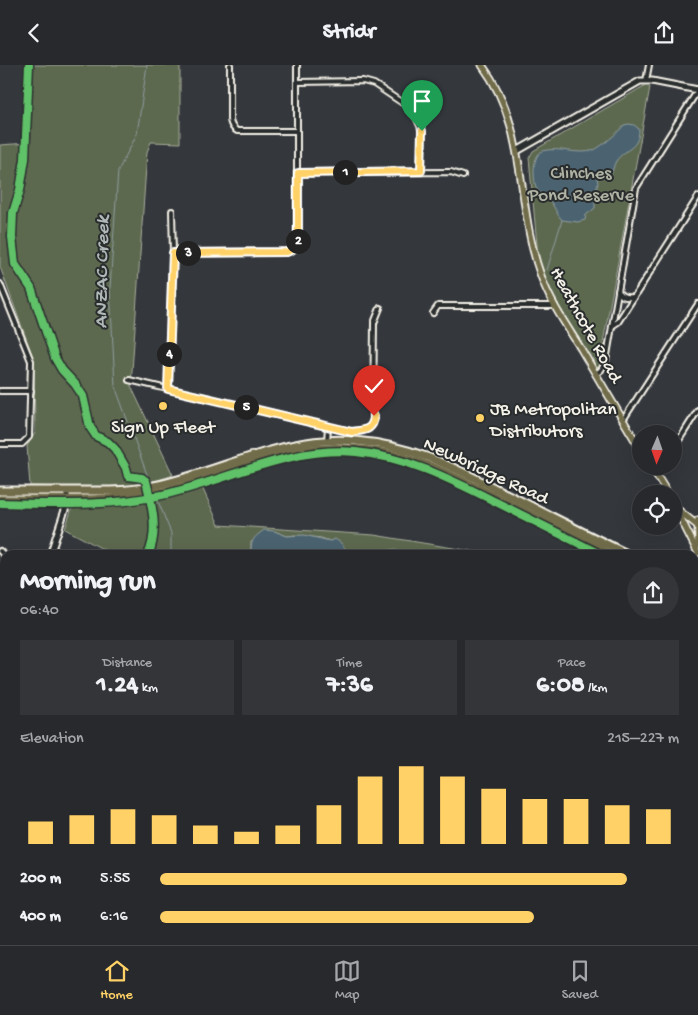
<!DOCTYPE html>
<meta charset="utf-8">
<style>
:root{--surface:#27292d;--page:#333539;--text:#f1f3f6;--muted:#a4a6aa;--line:#434549;--accent:#ffd166}
body{margin:0;font-family:"Gochi Hand",sans-serif;background:var(--page);color:var(--text);height:100vh;display:flex;flex-direction:column;font-size:19px;white-space:nowrap}
*{box-sizing:border-box;margin:0}
p{font-size:16px;color:var(--muted)}
.icon{flex:none;width:28px;height:28px;fill:none;stroke:currentColor;stroke-width:2;stroke-linecap:round;stroke-linejoin:round}
.map{position:relative;flex:1;overflow:hidden}
.drawer{position:absolute;left:0px;top:485px;width:699px;height:395px;display:flex;flex-direction:column;background:var(--surface);border-radius:15px 15px 0 0;box-shadow:0 5px 20px #0002,0 0 0 1px var(--line)}
.drawer>*{flex:none}
.needle{width:32px;rotate:182deg}
.buttons{position:absolute;left:632px;top:360px;display:grid;gap:10px}
.buttons a{display:grid;place-items:center;width:50px;height:50px;border-radius:50%;background:var(--surface);box-shadow:0 5px 20px #0002,0 0 0 1px var(--line);font-size:25px}
.pin{position:absolute;display:grid;place-items:center;width:42px;height:42px;color:#fff;margin:-51px -21px;border-radius:50% 50% 50% 0;rotate:-45deg;box-shadow:0 0 5px #0007}
.pin .icon{rotate:45deg}
.km{position:absolute;width:25px;height:25px;margin:-12px;border-radius:50%;background:#222;color:#fff;font-size:14px;line-height:25px;text-align:center}
.round{display:grid;place-items:center;flex:none;width:52px;height:52px;border-radius:26px;background:var(--page)}
.head{display:flex;align-items:center;justify-content:space-between;height:85px;padding:0 20px}
h1{font-size:28px;font-weight:700;line-height:38px}
.metrics{display:grid;grid-template-columns:repeat(3,1fr);gap:8px;height:85px;padding:5px 20px}
.metrics div{display:grid;align-content:center;border-radius:0px;background:var(--page);text-align:center}
.metrics b{font-size:25px;font-weight:700}
.metrics small{font-size:14px;font-weight:400}
.metrics p{font-size:14px}
.chart{height:140px;padding:10px 20px}
.chart p{display:flex;justify-content:space-between}
.chart svg{width:100%;height:90px;margin-top:5px;stroke:var(--accent);stroke-width:6}
ul{padding:0 20px;list-style:none;font-size:16px}
li{display:grid;grid-template-columns:80px 60px 1fr;align-items:center;height:38px}
li i{height:12px;border-radius:6px;background:var(--accent)}
header{display:flex;justify-content:space-between;align-items:center;height:65px;padding:0 20px;background:var(--surface);font-size:22px;font-weight:700}
.dock{display:flex;justify-content:space-around;align-items:center;height:70px;border-top:1px solid var(--line);background:var(--surface);font-size:14px;color:var(--muted)}
.dock a{display:grid;justify-items:center;gap:2px}
.dock .current{color:var(--accent)}
.map>svg:first-child{display:block}
.green{fill:#5d6950;stroke:#a8ad9c}
.water{fill:#4b646f;stroke:#8f9c9f}
.lines{fill:none;stroke-linecap:round;stroke-linejoin:round}
.stream{stroke:#8f9c9f;stroke-width:1}
.street-casing{stroke:#f4f1e8;stroke-width:8}
.secondary-casing{stroke:#f4f1e8;stroke-width:9}
.primary-casing{stroke:#f4f1e8;stroke-width:9}
.highway-casing{stroke:#f4f1e8;stroke-width:11}
.street{stroke:#2a2d2e;stroke-width:4}
.secondary{stroke:#2a2d2e;stroke-width:5}
.primary{stroke:#716d4b;stroke-width:5.5}
.highway{stroke:#716d4b;stroke-width:7}
.cycleway-casing{stroke:#2a2d2e;stroke-width:11}
.cycleway{stroke:#61c268;stroke-width:8}
.route-casing{stroke:#fff;stroke-width:10}
.route{stroke:#ffd166;stroke-width:6}
.poi-dot{fill:#ffd166;stroke:#2a2d2e;stroke-width:2}
.labels{text-anchor:middle;stroke-width:4;stroke-linejoin:round;paint-order:stroke}
.park-label{font-size:19px;fill:#b0b4a4;stroke:#2a2d2e}
.street-label{font-size:19px;fill:#f4f1e8;stroke:#2a2d2e}
.poi-label{font-size:19px;fill:#f4f1e8;stroke:#2a2d2e;text-anchor:start}
.water-label{font-size:20px;font-style:italic;fill:#b0b9b8;stroke:#2a2d2e}
</style>
<header><svg class="icon" aria-label="back" viewBox="0 0 24 24"><path d="M15 5l-7 7 7 7"/></svg>Stridr<svg class="icon" aria-label="share" viewBox="0 0 24 24"><path d="M12 15V3M7 8l5-5 5 5M5 13v7h14v-7"/></svg></header>
<div class="map">
<svg width="698" height="880" viewBox="0 0 698 880">
<rect width="100%" height="100%" fill="#34373c"/>
<filter id="ink" filterUnits="userSpaceOnUse"><feTurbulence type="fractalNoise" baseFrequency=".02" numOctaves="2"/><feDisplacementMap in="SourceGraphic" scale="10" xChannelSelector="R" yChannelSelector="G"/><feConvolveMatrix kernelMatrix="1 2 1 2 8 2 1 2 1" color-interpolation-filters="sRGB"/></filter>
<g filter="url(#ink)">
<g class="green">
<path d="M27,0H180V78L151,77L147,87L131,321L173,410C133,426 73,422 30,421L27,381L35,368L34,295L0,202V80L28,78Z"/>
<path d="M644,21L650,22L603,278L606,279L602,298L598,303L595,300L592,292L583,280L555,235L547,218L538,191L529,93L533,86Z"/>
<path d="M202,422L219,460L374,470L496,490H398L396,484L378,487V490H350L349,488L330,476L321,473L295,470L287,471L274,466L251,477V490H114L65,464L73,440L144,436Z"/>
<path d="M5,704V753L0,758V708Z"/>
<path d="M5,864V875H139L127,880H0V868Z"/>
<path d="M316,875H355L388,880H339Z"/>
</g>
<g class="water">
<path d="M629,59L634,60L639,64C639,85 626,82 616,96C613,101 613,107 610,112L597,113L598,118L595,129V143L586,150L585,155L578,157L562,155C556,149 555,141 549,135C545,131 538,128 536,122C533,112 532,90 543,86C559,81 578,91 594,85C601,82 619,67 624,60Z"/>
<path d="M264,465L274,466L287,471L304,470L330,476L335,474L341,478L350,490H251C251,475 252,474 264,465Z"/>
<path d="M5,755V856L0,860V759Z"/>
<path d="M355,875H488L503,880H388Z"/>
</g>
<g class="lines">
<g class="stream">
<path d="M147,0L137,69L118,106L110,223L115,321L149,415"/>
<path d="M547,205L562,155"/>
<path d="M158,436L171,468V490"/>
</g>
<g class="street-casing">
<g id="street">
<path d="M230,0V55C231,61 233,63 237,66H297"/>
<path d="M646,16L649,0"/>
<path d="M297,17L363,16L374,19L410,43L416,52L422,66L421,106"/>
<path d="M298,108L451,107L463,111"/>
<path d="M173,188L287,187L293,185L297,180V0"/>
<path d="M0,219L31,296L29,372L22,379H0"/>
<path d="M618,226C621,232 627,233 633,232"/>
<path d="M433,248L438,241H555"/>
<path d="M612,261L618,257L698,132"/>
<path d="M596,309L601,305L606,296L636,123L698,25"/>
<path d="M129,315L352,367C360,365 368,366 373,358L374,258L380,243"/>
<path d="M168,324L173,188L172,146"/>
<path d="M0,326H31"/>
<path d="M623,355L698,239"/>
<path d="M327,377L328,361"/>
<path d="M674,383L698,345"/>
<path d="M656,409L662,401"/>
<path d="M53,484L64,490"/>
<path d="M0,486L5,491"/>
<path d="M0,604L5,600"/>
<path d="M0,677L5,675"/>
</g>
</g>
<g class="secondary-casing">
<g id="secondary">
<path d="M517,86L640,16H652L698,25"/>
<path d="M50,490L67,439V426"/>
<path d="M0,543L5,539"/>
</g>
</g>
<g class="primary-casing">
<g id="primary">
<path d="M482,0C529,63 515,140 541,211C550,237 566,260 581,284C601,318 621,352 641,385"/>
<path d="M651,401L668,429"/>
<path d="M674,440L698,488"/>
<path d="M677,444L698,461"/>
<path d="M698,455V481"/>
</g>
</g>
<g class="highway-casing">
<g id="highway">
<path d="M0,426C26,426 53,426 79,426C104,426 130,427 154,421C222,407 284,370 355,376C416,381 458,405 510,431C550,451 589,471 629,490"/>
<path d="M0,434C53,434 106,437 158,427C194,419 228,404 263,393C297,383 335,380 371,385C418,391 459,413 501,434C538,453 576,471 613,490"/>
<path d="M694,525L697,518"/>
</g>
</g>
<use href="#street" class="street"/>
<use href="#secondary" class="secondary"/>
<use href="#primary" class="primary"/>
<use href="#highway" class="highway"/>
<g class="cycleway-casing">
<g id="cycleway">
<path d="M29,0L25,94L20,125L13,148L12,172L15,199L31,223L55,293L62,305L75,319L83,331L90,362L96,371L108,377L115,384L126,403L128,411L142,413L146,416C152,440 159,467 148,490"/>
<path d="M0,438C54,439 109,442 162,430C227,416 288,381 356,387C407,392 450,414 494,436C530,454 566,472 602,490"/>
</g>
</g>
<use href="#cycleway" class="cycleway"/>
</g>
</g>
<g class="lines" filter="url(#ink)">
<g class="route-casing">
<path id="route" d="M374,351C373,366 364,365 352,367L168,324L173,188L287,187C294,184 297,181 298,173V108L421,106L422,66"/>
</g>
<use href="#route" class="route"/>
</g>
<g class="poi-dot">
<circle cx="163" cy="341" r="5"/>
<circle cx="480" cy="353" r="5"/>
</g>
<g class="labels">
<g class="park-label">
<text x="581" y="113">Clinches<tspan x="581" dy="22">Pond Reserve</tspan></text>
</g>
<g class="street-label">
<text transform="translate(588 259) rotate(61)" y="7">Heathcote Road</text>
<text transform="translate(487 404) rotate(25)" y="7">Newbridge Road</text>
</g>
<g class="poi-label">
<text x="490" y="349">JB Metropolitan<tspan x="490" dy="22">Distributors</tspan></text>
<text x="163" y="367" text-anchor="middle">Sign Up Fleet</text>
</g>
<g class="water-label">
<text transform="translate(100 207) rotate(-89)" y="7">ANZAC Creek</text>
</g>
</g>
</svg>
<div class="buttons">
<a><svg class="needle" viewBox="-14 -14 28 28"><path d="M0-13l5 13h-10z" fill="#e53935"/><path d="M0 13l5-13h-10z" fill="#a4a6aa"/></svg></a>
<a><svg class="icon" aria-label="locate" viewBox="0 0 24 24"><circle cx="12" cy="12" r="6"/><path d="M12 2v4M12 18v4M2 12h4M18 12h4"/></svg></a>
</div>
<div class="pin" style="left:422px;top:66px;background:#1e9e55"><svg class="icon" aria-label="arrive" viewBox="0 0 24 24"><path d="M6 21V4h12l-3 4 3 4H6"/></svg></div>
<div class="pin" style="left:374px;top:351px;background:#d93025"><svg class="icon" aria-label="check" viewBox="0 0 24 24"><path d="M5 12l5 5 9-10"/></svg></div>
<b class="km" style="left:345px;top:107px">1</b>
<b class="km" style="left:298px;top:176px">2</b>
<b class="km" style="left:188px;top:188px">3</b>
<b class="km" style="left:169px;top:289px">4</b>
<b class="km" style="left:246px;top:342px">5</b>
<section class="drawer">
<div class="head"><div><h1>Morning run</h1><p>06:40</p></div><a class="round"><svg class="icon" aria-label="share" viewBox="0 0 24 24"><path d="M12 15V3M7 8l5-5 5 5M5 13v7h14v-7"/></svg></a></div>
<div class="metrics">
<div><p>Distance</p><b>1.24<small> km</small></b></div>
<div><p>Time</p><b>7:36</b></div>
<div><p>Pace</p><b>6:08<small> /km</small></b></div>
</div>
<div class="chart"><p><span>Elevation</span>215–227 m</p>
<svg viewBox="0 0 160 44" preserveAspectRatio="none"><path d="M5 44V33M15 44V30M25 44V27M35 44V30M45 44V35M55 44V38M65 44V35M75 44V25M85 44V11M95 44V6M105 44V11M115 44V17M125 44V22M135 44V22M145 44V25M155 44V27"/></svg>
</div>
<ul>
<li><b>200 m</b>5:55<i style="width:90%"></i></li>
<li><b>400 m</b>6:16<i style="width:72%"></i></li>
</ul>
</section>
</div>
<nav class="dock">
<a class="current"><svg class="icon" aria-label="home" viewBox="0 0 24 24"><path d="M3 11l9-7 9 7M6 9v11h12V9"/></svg>Home</a>
<a><svg class="icon" aria-label="map" viewBox="0 0 24 24"><path d="M3 6l6-2 6 2 6-2v14l-6 2-6-2-6 2zM9 4v14M15 6v14"/></svg>Map</a>
<a><svg class="icon" aria-label="saved" viewBox="0 0 24 24"><path d="M7 4h10v16l-5-4-5 4z"/></svg>Saved</a>
</nav>
